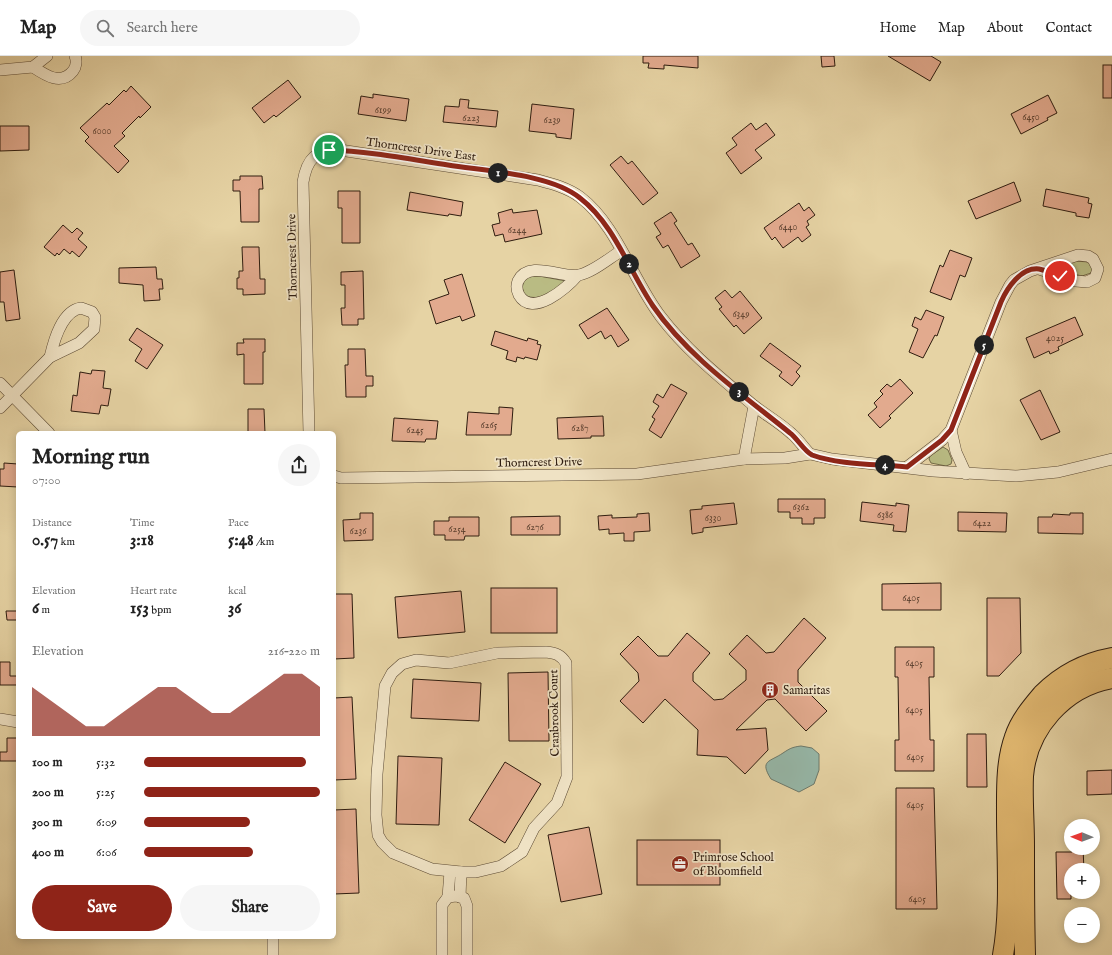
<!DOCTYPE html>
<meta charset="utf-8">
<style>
:root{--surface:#fff;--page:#f6f6f6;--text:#222;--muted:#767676;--line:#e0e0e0;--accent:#8f2418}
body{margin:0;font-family:"IM FELL English",serif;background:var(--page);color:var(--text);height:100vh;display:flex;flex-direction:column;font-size:15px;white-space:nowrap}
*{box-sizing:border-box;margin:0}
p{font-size:13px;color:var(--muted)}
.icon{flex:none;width:22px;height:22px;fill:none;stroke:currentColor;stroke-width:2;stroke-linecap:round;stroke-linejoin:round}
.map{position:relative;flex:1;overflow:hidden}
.drawer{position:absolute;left:16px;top:375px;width:320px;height:508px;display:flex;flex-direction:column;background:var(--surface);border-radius:6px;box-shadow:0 2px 10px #0003}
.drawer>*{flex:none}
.needle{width:26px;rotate:271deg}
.fabs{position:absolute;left:1064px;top:763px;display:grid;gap:8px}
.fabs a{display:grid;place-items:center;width:36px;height:36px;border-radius:50%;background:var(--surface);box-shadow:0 2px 10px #0003;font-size:20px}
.pin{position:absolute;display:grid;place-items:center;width:34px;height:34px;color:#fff;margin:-17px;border:2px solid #fff;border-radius:50%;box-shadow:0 1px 4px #0007}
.km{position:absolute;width:20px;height:20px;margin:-10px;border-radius:50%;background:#222;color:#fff;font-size:11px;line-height:20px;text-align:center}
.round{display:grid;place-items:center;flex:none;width:42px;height:42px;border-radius:21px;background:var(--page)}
.headline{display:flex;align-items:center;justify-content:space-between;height:68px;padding:0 16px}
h1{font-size:22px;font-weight:700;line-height:30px}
.metrics{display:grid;grid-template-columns:repeat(3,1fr);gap:6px;height:68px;padding:4px 16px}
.metrics div{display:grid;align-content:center}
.metrics b{font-size:17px;font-weight:700}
.metrics small{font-size:11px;font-weight:400}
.metrics p{font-size:11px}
.chart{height:112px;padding:8px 16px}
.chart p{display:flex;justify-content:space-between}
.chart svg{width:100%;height:72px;margin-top:4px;fill:var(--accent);opacity:.7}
.action{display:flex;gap:8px;margin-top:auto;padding:8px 16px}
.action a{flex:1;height:46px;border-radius:24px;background:var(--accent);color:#fff;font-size:16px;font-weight:700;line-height:46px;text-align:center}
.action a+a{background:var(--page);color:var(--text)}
ul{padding:0 16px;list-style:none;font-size:13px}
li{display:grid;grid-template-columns:64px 48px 1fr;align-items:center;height:30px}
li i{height:10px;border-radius:5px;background:var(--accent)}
header{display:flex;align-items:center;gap:24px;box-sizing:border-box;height:56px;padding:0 20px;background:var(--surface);border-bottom:1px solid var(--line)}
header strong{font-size:19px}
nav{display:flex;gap:22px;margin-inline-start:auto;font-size:14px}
.search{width:280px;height:36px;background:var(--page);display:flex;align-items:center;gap:10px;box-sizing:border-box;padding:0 14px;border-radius:22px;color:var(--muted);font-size:15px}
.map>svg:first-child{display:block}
.green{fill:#b9bb83;stroke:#746c49}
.water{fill:#96b7a8;stroke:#6c796b}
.building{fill:#e2aa8e;stroke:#2e1c0f}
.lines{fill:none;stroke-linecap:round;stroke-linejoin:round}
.street-casing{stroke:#5c4a34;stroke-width:12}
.highway-casing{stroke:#2e1c0f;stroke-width:22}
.street{stroke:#efe2c4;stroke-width:11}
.highway{stroke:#e3ba72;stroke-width:20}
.route-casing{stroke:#fff;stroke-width:8}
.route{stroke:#8f2418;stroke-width:5}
.labels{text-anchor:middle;stroke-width:3.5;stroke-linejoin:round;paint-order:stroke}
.number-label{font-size:10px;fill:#5b402f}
.street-label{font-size:12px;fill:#2e1c0f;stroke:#efe2c4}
.poi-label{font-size:12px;fill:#2e1c0f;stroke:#efe2c4;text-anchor:start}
</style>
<header>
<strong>Map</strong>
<div class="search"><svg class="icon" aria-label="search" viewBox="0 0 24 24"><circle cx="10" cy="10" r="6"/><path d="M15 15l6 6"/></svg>Search here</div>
<nav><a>Home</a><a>Map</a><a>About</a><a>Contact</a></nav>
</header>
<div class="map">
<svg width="1112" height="899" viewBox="0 0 1112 899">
<rect width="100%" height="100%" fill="#e6d3a4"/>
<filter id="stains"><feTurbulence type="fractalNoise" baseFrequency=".005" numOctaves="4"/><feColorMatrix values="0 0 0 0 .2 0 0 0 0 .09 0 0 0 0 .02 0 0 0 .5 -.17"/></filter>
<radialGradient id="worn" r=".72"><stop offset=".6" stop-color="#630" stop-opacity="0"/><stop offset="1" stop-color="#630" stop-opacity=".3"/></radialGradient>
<g class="green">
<path d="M1075,205L1089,206L1093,213L1091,217L1082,220L1056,214L1054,211Z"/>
<path d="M530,220H539L566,225C553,234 541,247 524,239C521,230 522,226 530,220Z"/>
<path d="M943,391L948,394L952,404L951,408L946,410L931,407L929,403L930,400Z"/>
</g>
<path class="water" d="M801,690L812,692L819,698V714L814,728L799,736L771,723C759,704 770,706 783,697C789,693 792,691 801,690Z"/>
<g class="building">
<path d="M643,0H698V12L664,9V13L648,12L649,7H643Z"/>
<path d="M821,0H834L835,10L822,11Z"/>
<path d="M888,0H931L941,6L930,25Z"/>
<rect x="1103" y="9" width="9" height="33"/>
<path d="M288,24L301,41L276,61L274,59L264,67L252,52Z"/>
<path d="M131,30L151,51L140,62L139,60L122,77L125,80L114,90L129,105L118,117L85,85L89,81L80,72L107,47L109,49L124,34L126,36Z"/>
<path d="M373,38L409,43L406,65L358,58L361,40L373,42Z"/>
<path d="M1048,39L1057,57L1047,62L1048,64L1021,78L1011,58Z"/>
<path d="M460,43L469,44L468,52L498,55L496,71L443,66L445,50L459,51Z"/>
<path d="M532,48L574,53L571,83L556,81V78L529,75Z"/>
<path d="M751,67L756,74L766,67L775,79L755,94L762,102L741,118L726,97L737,89L732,82Z"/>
<path d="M0,70H29V94L0,95Z"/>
<path d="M621,100L628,108L632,105L658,137L643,149L610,109Z"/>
<path d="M240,120H262L263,133H259V166H241L240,135H233V124H240Z"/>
<path d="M1014,126L1021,145L976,163L968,145Z"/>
<path d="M1046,133L1089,142L1088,147L1092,148L1089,162L1076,160V157L1043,150Z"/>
<path d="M338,135H360V187H342V152H338Z"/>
<path d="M410,136L463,146L461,160L449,158L448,160L407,154Z"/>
<path d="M799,147L804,155L809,151L815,159L807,165L809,169L806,171L811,179L802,186L798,181L783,192L775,181L772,184L764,172Z"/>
<path d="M512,153L513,157L537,154L542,178L505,186L503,178L495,180L492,169L500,167L498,157Z"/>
<path d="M671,156L677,165L674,167L688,189L692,187L700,200L681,212L668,189L663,192L656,181L661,178L654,167Z"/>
<path d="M63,169L72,177L77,172L83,177L78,183L87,191L79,201L72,195L70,198L64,193L59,199L57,197L55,200L44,191Z"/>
<path d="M242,191H259L260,223H265V238L243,239V233H237V222H239V215H243Z"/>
<path d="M950,194L972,202L965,221L960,219L951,244L930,236L940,209L943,211Z"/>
<path d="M156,211L157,223H162L163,233H159L160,244L144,245L143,229L119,227V212Z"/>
<path d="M14,214L20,263L6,265L4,246H0V216Z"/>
<path d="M363,215L364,263H358V269H342L341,252H345V229H341V216Z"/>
<path d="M462,218L475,260L462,265L460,260L436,268L429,245L449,238L444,224Z"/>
<path d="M725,234L732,242L740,235L762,262L744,278L736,269L734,271L719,253L722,251L715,242Z"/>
<path d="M607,252L629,284L618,291L611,279L605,283L601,275L588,283L579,269Z"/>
<path d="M926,254L944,261L937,280L935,279L923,302L909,296L918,273L912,270L915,261L921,264Z"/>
<path d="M1075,261L1083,279L1058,291L1059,294L1050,298L1049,295L1034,302L1026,282Z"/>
<path d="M137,272L163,289L147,313L135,305L142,293L129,284Z"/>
<path d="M495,275L527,285L528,282L538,285L537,288L541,289L537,304L525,301L524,303L517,301L516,306L506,303L508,295L491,289Z"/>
<path d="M243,283H265V296H263V328H244V298L237,299V287H244Z"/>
<path d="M770,287L801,310L796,316L800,320L792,330L779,320L782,316L760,300Z"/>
<path d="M348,293H365L366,320H373V330H366V341H346L345,309H348Z"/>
<path d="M92,314L105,315L103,332L111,333L108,350L101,349L99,358L71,355L73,339L77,340L80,316L91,318Z"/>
<path d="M900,323L913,337L889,360L891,362L880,372L868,359L877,351L874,347L883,338L880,335L887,328L891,331Z"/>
<path d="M671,328L687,337L661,382L649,374L655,363L652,361L659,350L653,346L657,338L663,342Z"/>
<path d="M1040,334L1060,376L1041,384L1020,344Z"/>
<path d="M499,351L513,352L511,379H466L468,356L499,358Z"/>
<path d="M248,353H264L265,377H248Z"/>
<path d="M603,360L604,380H591V382L558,383L557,362Z"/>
<path d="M394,362L438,365L436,383H426L425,386L392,385Z"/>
<path d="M4,407L18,408V431L0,430V413H4Z"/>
<path d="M778,443H825V462H814V468H802V462H790V456H778Z"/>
<path d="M862,446L896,450V447L909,449L906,476L893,475L894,469L860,465Z"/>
<path d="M734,447L737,468L703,472V476L692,478L690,454L702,453V450Z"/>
<path d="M958,456L1007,457L1006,476L958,475Z"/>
<path d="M360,457H373V484L344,485L343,464L360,463Z"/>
<path d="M649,457L650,475L634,476V485H624V477L609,478V473L599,474L598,460L612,459V462L637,461V458Z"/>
<path d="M1070,457H1083V478L1038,477V461H1052L1053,458L1070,459Z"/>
<path d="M560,460V479H511V461Z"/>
<path d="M449,461H479V480H465L464,484H445V479H434V465H449Z"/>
<path d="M941,527V554H882V528Z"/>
<rect x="491" y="532" width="66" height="45"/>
<path d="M461,535L465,576L398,582L395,541Z"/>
<path d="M334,538H352L354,602L334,603Z"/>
<path d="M987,542H1020L1021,597L999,620H987Z"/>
<path d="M6,555H18V564H7Z"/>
<path d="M804,562L826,582L798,614V626L827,655L806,675L775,643L767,644L736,674L766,672L768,694L745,718L727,701L697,699L698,674L665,643L643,667L620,645L639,625L638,617L620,598L638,580L658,600H668L687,577L710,597L693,617V625L714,644L723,643L746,624V614L729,598L747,579L766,597L774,596Z"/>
<path d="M895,591H934V621H929L930,684H934V715H895V684H899L898,621H895Z"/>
<path d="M0,606H10V620H18V629H0Z"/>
<path d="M548,616L549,685H509L508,617Z"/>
<path d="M413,623L481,627L479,665L411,662Z"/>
<path d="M352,641L356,723L334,724V642Z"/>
<path d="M967,678H986L987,731H967Z"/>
<path d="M7,682H18V705H0V696H7Z"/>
<path d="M398,700L442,702L439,769L396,768Z"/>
<path d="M505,706L541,728L505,787L469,764Z"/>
<path d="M1112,714V738L1087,739V715Z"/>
<path d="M896,732H934L937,853H896Z"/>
<path d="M356,753L359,837L334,838V754Z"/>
<path d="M589,771L602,838L561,846L548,779Z"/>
<rect x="637" y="784" width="83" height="45"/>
<path d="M1072,792H1083L1084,814H1071V843H1057L1056,796H1072Z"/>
</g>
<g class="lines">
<g class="street-casing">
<g id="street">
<path d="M33,11C45,19 61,30 73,15C76,11 77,5 75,0"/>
<path d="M0,14L33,11L47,0"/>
<path d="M577,220C567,232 532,262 519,239C517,235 516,230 518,225C529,203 563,223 579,219C593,216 608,203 621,195"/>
<path d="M81,252L92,256L95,261L94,273L79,287L50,301C54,284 62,255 81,252Z"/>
<path d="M0,327L49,377"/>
<path d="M0,352L50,301"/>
<path d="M951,374L956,396L966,418"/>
<path d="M309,377L303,126C307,102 316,94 340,94L538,124C553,128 568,132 580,141C617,169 633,225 661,261C687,295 721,322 753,349C766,359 780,367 792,378C799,384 804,392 810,398"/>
<path d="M744,403L754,350"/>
<path d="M907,411L942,384L951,374L1001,246L1010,229L1014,224L1030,215L1078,199L1088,200L1093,203L1098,213L1095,222L1087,226L1076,225L1039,213"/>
<path d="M334,420L341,422L637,418L744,403L785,402L810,398L832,403L933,415L1016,420L1058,416L1112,403"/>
<path d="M546,596C556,597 561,599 566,607L567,721L557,747L534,772L522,796L501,810L476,816H461L432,813L393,797L382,786L378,779L376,759L377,718L385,630L392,617L402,608L416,604L449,607L497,597Z"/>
<path d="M0,663L18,666"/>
<path d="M448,841L450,816"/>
<path d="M460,841L461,816"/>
<path d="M273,881V899"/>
<path d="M442,899V849L448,841L456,840L464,842L467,850V899"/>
</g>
</g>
<g class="highway-casing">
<g id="highway">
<path d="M1003,899C1011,854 1007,805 1007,759C1007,733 1006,706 1015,681C1020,665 1032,651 1043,638C1062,619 1085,607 1112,602"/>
<path d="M1025,899C1024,863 1024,826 1024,790C1024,767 1022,743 1023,720C1027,672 1064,630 1112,622"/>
</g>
</g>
<use href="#street" class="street"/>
<use href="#highway" class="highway"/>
</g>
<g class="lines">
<g class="route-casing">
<path id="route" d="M329,94C368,95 409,103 448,109C485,115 551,118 580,142C615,169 629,215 653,250C688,301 742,338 790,377C797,382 804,395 812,399C839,409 878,408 907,411L942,384L951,374L1001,246C1007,232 1021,211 1039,213C1045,214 1053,218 1060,220"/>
</g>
<use href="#route" class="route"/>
</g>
<defs>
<g id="building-disc" transform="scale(0.9)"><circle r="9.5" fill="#8f2418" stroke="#efe2c4"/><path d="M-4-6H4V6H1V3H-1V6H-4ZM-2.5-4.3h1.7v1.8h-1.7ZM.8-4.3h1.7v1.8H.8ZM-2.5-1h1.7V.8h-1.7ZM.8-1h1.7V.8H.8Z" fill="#fff"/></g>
<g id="office-disc" transform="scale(0.9)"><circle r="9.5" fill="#8f2418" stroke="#efe2c4"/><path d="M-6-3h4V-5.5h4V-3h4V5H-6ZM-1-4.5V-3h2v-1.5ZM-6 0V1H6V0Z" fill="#fff"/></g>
</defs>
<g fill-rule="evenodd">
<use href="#building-disc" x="770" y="634"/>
<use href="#office-disc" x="680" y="808"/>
</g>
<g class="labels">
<g class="number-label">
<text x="383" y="57">6199</text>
<text x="1031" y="64">6450</text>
<text x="471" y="65">6223</text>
<text x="552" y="67">6239</text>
<text x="102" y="78">6000</text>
<text x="788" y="174">6440</text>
<text x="517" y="177">6244</text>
<text x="741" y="261">6349</text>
<text x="1055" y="285">4025</text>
<text x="489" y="372">6265</text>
<text x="580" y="375">6287</text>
<text x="415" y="377">6245</text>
<text x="801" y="454">6362</text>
<text x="885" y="462">6386</text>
<text x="713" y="465">6330</text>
<text x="982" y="470">6422</text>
<text x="535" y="474">6276</text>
<text x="457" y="476">6254</text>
<text x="358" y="478">6236</text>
<text x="911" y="545">6405</text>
<text x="914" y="610">6405</text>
<text x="914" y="657">6405</text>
<text x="915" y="704">6405</text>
<text x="915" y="752">6405</text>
<text x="917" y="846">6405</text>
</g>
<g class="street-label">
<text transform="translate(421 93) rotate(8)" y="4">Thorncrest Drive East</text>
<text transform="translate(292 201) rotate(-91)" y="4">Thorncrest Drive</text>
<text transform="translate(539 406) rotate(-1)" y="4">Thorncrest Drive</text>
<text transform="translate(554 657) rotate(-91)" y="4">Cranbrook Court</text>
</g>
<g class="poi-label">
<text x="783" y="638">Samaritas</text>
<text x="693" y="805">Primrose School<tspan x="693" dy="14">of Bloomfield</tspan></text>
</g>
</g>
<rect width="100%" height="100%" filter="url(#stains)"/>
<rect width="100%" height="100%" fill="url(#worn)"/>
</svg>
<div class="fabs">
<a><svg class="needle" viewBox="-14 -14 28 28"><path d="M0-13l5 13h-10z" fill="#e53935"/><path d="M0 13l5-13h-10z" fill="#767676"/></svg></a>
<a>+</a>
<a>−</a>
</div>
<div class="pin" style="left:329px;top:94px;background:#1e9e55"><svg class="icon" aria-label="arrive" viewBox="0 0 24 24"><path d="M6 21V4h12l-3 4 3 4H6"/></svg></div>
<div class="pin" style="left:1060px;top:220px;background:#d93025"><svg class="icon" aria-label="check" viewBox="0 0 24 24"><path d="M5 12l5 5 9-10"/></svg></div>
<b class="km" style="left:498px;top:117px">1</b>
<b class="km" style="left:629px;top:208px">2</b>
<b class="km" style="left:739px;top:336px">3</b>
<b class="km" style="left:885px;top:409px">4</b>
<b class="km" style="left:984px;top:289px">5</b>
<section class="drawer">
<div class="headline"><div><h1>Morning run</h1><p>07:00</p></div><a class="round"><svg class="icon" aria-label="share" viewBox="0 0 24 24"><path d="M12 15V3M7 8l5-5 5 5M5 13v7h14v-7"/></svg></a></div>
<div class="metrics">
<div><p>Distance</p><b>0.57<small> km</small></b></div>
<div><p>Time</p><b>3:18</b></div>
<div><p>Pace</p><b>5:48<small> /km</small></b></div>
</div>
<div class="metrics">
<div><p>Elevation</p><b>6<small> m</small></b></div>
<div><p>Heart rate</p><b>153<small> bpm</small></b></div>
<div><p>kcal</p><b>36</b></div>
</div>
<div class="chart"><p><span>Elevation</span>216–220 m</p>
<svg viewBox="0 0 160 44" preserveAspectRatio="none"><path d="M0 44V14L10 22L20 30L30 38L40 38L50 30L60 22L70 14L80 14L90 22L100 30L110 30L120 22L130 14L140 6L150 6L160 14V44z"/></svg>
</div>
<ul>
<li><b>100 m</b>5:32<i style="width:92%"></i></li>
<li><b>200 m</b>5:25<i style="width:100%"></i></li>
<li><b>300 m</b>6:09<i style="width:60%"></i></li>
<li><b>400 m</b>6:06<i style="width:62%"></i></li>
</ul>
<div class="action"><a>Save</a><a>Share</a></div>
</section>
</div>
